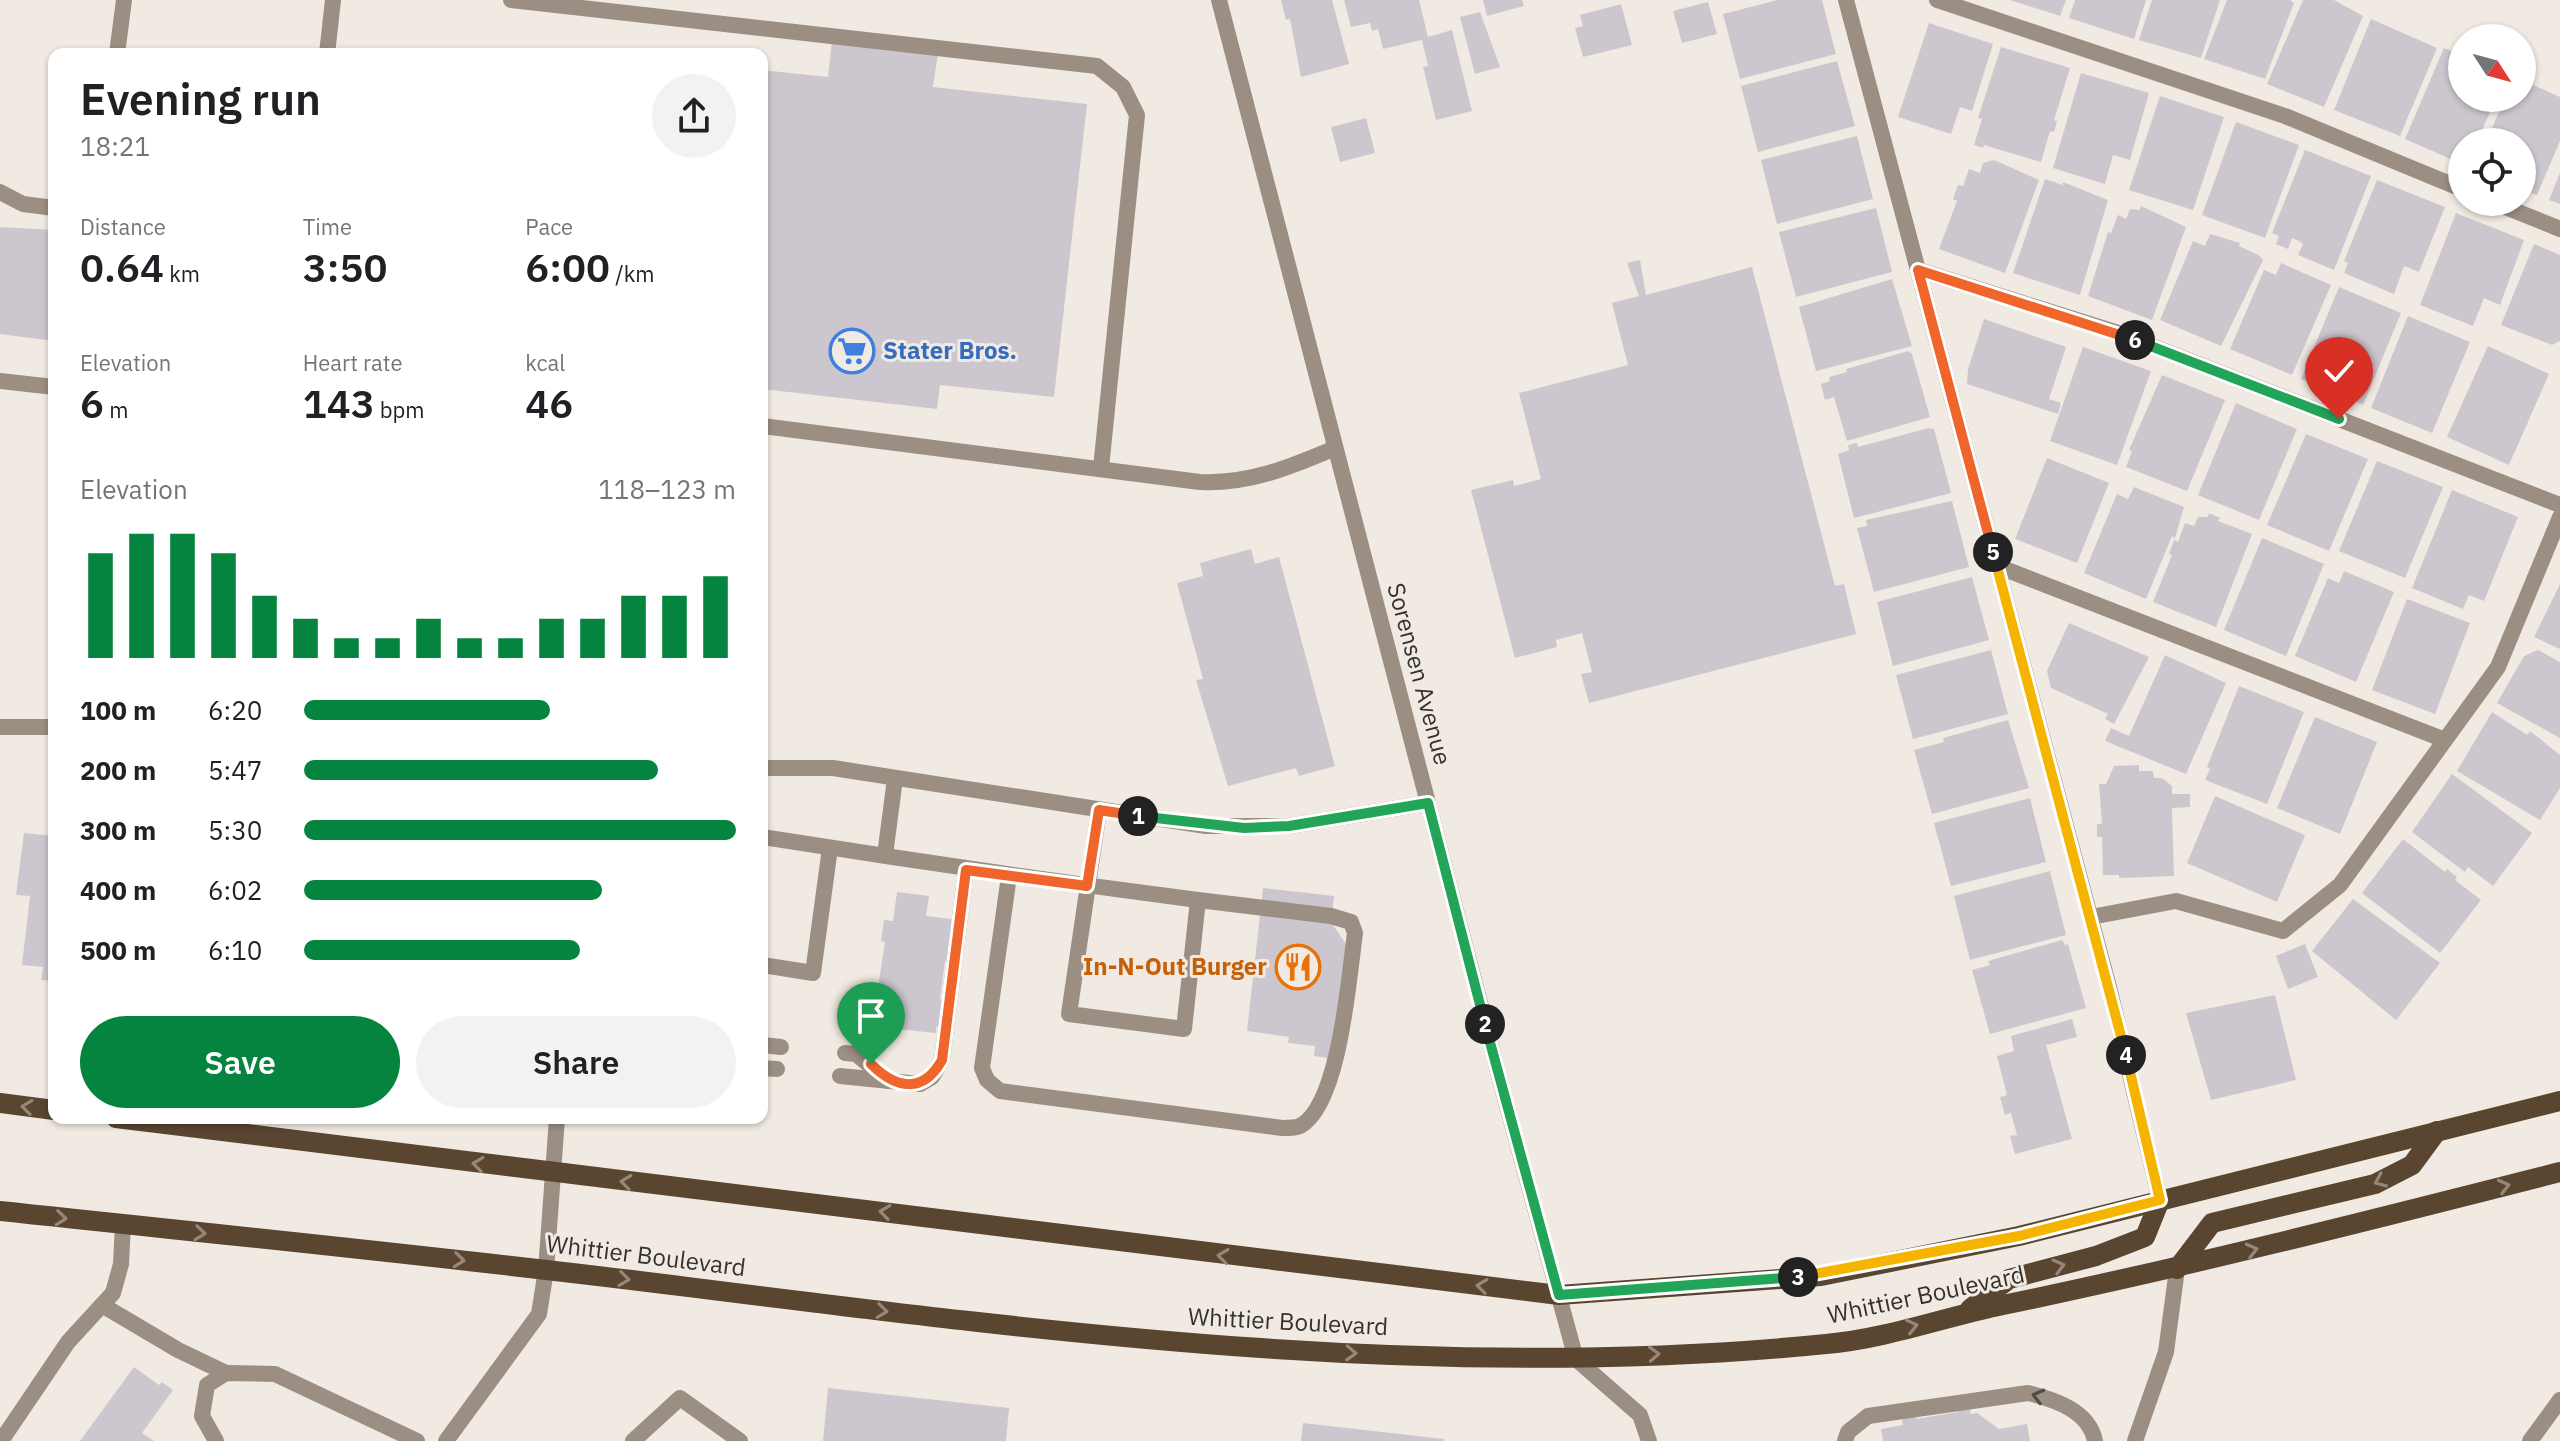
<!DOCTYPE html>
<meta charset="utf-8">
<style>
:root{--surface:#fff;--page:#f2f2f2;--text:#202124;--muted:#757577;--accent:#04843e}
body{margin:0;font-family:"IBM Plex Sans",sans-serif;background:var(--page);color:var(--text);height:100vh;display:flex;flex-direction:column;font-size:30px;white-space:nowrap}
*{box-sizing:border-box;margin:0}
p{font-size:26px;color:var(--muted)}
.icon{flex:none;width:44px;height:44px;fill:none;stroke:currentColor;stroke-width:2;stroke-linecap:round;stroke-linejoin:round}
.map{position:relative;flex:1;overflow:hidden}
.details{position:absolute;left:48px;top:48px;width:720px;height:1076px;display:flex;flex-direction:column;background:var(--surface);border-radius:16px;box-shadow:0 2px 6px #0004}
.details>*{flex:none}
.needle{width:52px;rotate:126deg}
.controls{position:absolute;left:2448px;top:24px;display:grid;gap:16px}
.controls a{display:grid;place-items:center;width:88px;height:88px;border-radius:50%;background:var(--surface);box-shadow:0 2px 6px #0004;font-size:40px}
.pin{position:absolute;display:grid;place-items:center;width:68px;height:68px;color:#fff;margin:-82px -34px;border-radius:50% 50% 50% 0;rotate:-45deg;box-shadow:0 0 8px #0007}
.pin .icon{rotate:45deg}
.km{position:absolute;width:40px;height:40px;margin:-20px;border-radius:50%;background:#222;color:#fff;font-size:22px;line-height:40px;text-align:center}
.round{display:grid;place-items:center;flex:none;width:84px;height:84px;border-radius:42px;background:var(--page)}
.headline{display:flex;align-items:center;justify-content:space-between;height:136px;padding:0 32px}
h1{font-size:44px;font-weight:600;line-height:60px}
.stats{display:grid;grid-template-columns:repeat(3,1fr);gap:12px;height:136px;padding:8px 32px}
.stats div{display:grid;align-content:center}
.stats b{font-size:40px;font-weight:600}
.stats small{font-size:22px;font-weight:400}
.stats p{font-size:22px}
.chart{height:224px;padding:16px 32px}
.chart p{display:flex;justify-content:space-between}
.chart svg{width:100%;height:144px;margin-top:8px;stroke:var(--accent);stroke-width:6}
.primary-button{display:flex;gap:16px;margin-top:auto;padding:16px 32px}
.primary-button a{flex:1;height:92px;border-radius:48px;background:var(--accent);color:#fff;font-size:32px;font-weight:600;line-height:92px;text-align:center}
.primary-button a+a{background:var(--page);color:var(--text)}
ul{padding:0 32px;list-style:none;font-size:26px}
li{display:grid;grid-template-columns:128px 96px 1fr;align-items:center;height:60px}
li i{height:20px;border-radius:10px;background:var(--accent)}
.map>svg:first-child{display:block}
.building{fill:#ccc7ce}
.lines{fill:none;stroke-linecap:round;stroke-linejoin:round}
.service{stroke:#9b8f83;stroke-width:16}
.minor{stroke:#9b8f83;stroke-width:16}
.tertiary{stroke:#9b8f83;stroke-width:16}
.primary{stroke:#594530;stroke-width:20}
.oneway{stroke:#968778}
.oneway2{stroke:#534d48}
.split-1-casing{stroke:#fff;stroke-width:16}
.split-2-casing{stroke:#fff;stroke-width:16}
.split-3-casing{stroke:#fff;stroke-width:16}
.split-4-casing{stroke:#fff;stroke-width:16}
.split-5-casing{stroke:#fff;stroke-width:16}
.split-6-casing{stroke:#fff;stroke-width:16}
.split-7-casing{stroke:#fff;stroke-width:16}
.split-1{stroke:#f0652b;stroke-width:10}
.split-2{stroke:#22a559;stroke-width:10}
.split-3{stroke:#22a559;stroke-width:10}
.split-4{stroke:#f5b400;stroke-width:10}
.split-5{stroke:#f5b400;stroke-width:10}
.split-6{stroke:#f0652b;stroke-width:10}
.split-7{stroke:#22a559;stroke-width:10}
.labels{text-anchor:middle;stroke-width:6;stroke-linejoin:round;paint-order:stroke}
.shop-label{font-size:24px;font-weight:bold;fill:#366cbe;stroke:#f1eae3;text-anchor:start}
.street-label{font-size:24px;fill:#34312e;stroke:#f1eae3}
.food-label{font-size:24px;font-weight:bold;fill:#c56008;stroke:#f1eae3;text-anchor:end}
</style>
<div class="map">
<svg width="2560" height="1441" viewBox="0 0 2560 1441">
<rect width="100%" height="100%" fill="#f1eae3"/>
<g class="building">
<path d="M1281,0H1332L1349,64L1301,77L1290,19L1286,20Z"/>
<path d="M1344,0H1419L1428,37L1452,30L1472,111L1436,120L1423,67L1428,66L1422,40L1383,49L1378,29L1372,31L1370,23L1351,27Z"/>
<path d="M1483,0H1522L1524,6L1487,16Z"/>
<path d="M1778,0H1822L1836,54L1740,79L1723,14Z"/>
<path d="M2010,0H2066L2060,16Z"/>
<path d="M2075,0H2146L2134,39L2069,18Z"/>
<path d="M2152,0H2220L2201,58L2139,40Z"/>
<path d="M2227,0H2290L2294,3L2265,79L2204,59Z"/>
<path d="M2303,0H2334L2363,16L2324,107L2267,84Z"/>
<path d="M1708,2L1717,34L1682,43L1673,11Z"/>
<path d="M1621,4L1632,45L1583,57L1575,28L1583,26L1580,15Z"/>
<path d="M1480,12L1500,67L1475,74L1460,17Z"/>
<path d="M2371,19L2437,48L2400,136L2334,110Z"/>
<path d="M1929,23L1993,44L1972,111L1960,107L1951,134L1898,117Z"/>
<path d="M832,41L938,53L933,87L1087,104L1054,397L940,385L937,409L762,389V70L828,77Z"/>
<path d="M2001,47L2070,68L2054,120L2057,121L2054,132L2050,131L2041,162L1984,145L1983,148L1974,145L1982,119L1978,118Z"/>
<path d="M2444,48L2462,55V98H2496L2477,142H2462V164L2405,139Z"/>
<path d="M1837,61L1855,126L1758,152L1741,86Z"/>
<path d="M2081,73L2149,93L2130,160L2113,155L2105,184L2053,168Z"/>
<path d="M2522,80L2560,97V141L2537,195L2522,189V142H2486L2505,98H2522Z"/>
<path d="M2160,96L2224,117L2193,210L2129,190Z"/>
<path d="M1366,118L1375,153L1340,162L1331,127Z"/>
<path d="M2236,122L2299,145L2265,238L2202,215Z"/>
<path d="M1857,136L1873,199L1777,224L1761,160Z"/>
<path d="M2305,150L2371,176L2334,270L2298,255L2303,244L2299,241L2292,238L2288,249L2276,244L2279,236L2272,233Z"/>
<path d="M1994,160L2039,180L2005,273L1939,249L1957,201L1953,199L1958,185L1963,186L1969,169L1980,173L1983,163Z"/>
<path d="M2560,173V204L2549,200Z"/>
<path d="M2045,179L2063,185V182L2108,200L2080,295L2013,273Z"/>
<path d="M2377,180L2445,207L2419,272L2404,266L2394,294L2344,273L2348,263L2344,261Z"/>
<path d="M2141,206L2186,227L2152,320L2088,296L2108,232L2111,233L2118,215L2126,219L2130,209L2140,210Z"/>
<path d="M1876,208L1892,272L1796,297L1779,232Z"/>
<path d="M2456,213L2524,240L2500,305L2484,298L2473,326L2420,305Z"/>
<path d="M0,227L54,230V341L0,334Z"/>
<path d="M2210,234L2240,243L2239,246L2260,256L2263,260L2221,346L2160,320L2193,241L2205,246Z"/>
<path d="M2534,244L2560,255V341L2552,345L2501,325Z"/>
<path d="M1640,260L1646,295L1752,267L1835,586L1844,584L1856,634L1589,703L1581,674L1592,672L1582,633L1556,640L1557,647L1515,658L1471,490L1513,480L1514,486L1541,479L1519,393L1628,365L1612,303L1639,296L1627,263Z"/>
<path d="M2281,263L2331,285L2292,375L2230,349L2264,270L2276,275Z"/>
<path d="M1892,279L1912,346L1816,371L1799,307Z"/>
<path d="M2339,287L2401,313L2363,405L2301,379Z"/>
<path d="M2408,316L2470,342L2432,433L2371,408Z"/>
<path d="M1984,319L2066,347L2049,399L2061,403L2058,414L1967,384L1968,369Z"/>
<path d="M2488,346L2549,374L2509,465L2447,437Z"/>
<path d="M2083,347L2151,371L2117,465L2050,441Z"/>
<path d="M1908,351L1912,354L1930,417L1847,441L1834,397L1825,400L1821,384L1830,381L1829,377L1847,372L1846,369Z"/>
<path d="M2162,375L2225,400L2187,491L2126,467L2132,451L2129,450Z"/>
<path d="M2236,403L2297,429L2259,520L2198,495Z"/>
<path d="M1929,428L1934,429L1951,493L1854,518L1838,454L1849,450L1848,445L1857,443L1858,447Z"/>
<path d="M2306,434L2368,459L2329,551L2267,525Z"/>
<path d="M2047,458L2109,483L2077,563L2015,539Z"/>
<path d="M2377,461L2443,487L2405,578L2339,551Z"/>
<path d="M2134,487L2184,507L2175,538L2172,536L2146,599L2084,573L2117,494L2128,499Z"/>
<path d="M2452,490L2518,517L2484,601L2469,595L2463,609L2412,588Z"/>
<path d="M1952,501L1969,567L1874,592L1857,528L1867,526L1866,520Z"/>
<path d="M2209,513L2220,518L2218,521L2252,534L2216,627L2153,602L2172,555L2169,554L2174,540L2178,542L2185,523L2194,526L2198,517H2208Z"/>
<path d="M2262,538L2324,564L2286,656L2224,630Z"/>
<path d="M1251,549L1255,564L1279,557L1335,766L1299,776L1296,768L1228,786L1196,680L1203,679L1177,583L1203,576L1200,563Z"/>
<path d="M2344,571L2394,592L2356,682L2295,656L2328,578L2339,583Z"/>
<path d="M1972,577L1989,640L1893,666L1877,602Z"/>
<path d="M2560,584V649L2534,637Z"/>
<path d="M2407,599L2470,623L2435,714L2372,690Z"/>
<path d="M2069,623L2149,657L2114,724L2105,719L2108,714L2051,688L2047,671Z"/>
<path d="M1991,650L2008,714L1913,739L1896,675Z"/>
<path d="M2538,650L2560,662V738L2497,703L2524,656Z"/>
<path d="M2165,655L2226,683L2186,774L2105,741L2111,728L2129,736Z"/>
<path d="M2239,686L2304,712L2267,804L2205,780L2210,769L2207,767Z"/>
<path d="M2492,712L2527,735L2530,731L2560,755V788L2540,820L2457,771Z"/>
<path d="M2315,717L2377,742L2340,834L2277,808Z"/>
<path d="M2008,720L2029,788L1932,814L1914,750L1944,742L1943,738Z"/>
<path d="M2139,765V771H2153L2154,778H2162L2172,786V794H2190V807L2172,808L2174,876L2119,878V875H2103L2102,837H2097V824H2102L2099,784H2106L2114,766Z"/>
<path d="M2452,774L2532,833L2493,886L2468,867L2465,872L2412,832Z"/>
<path d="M2215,796L2305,835L2277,902L2187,863Z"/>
<path d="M2030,798L2046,862L1951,886L1934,823Z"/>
<path d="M24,833L54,836V981L41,980L43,967L22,965L30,896L16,895Z"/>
<path d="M2403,839L2445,872L2447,869L2457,877L2455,880L2481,900L2440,953L2362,893Z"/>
<path d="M2050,871L2066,935L1970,960L1954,896Z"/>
<path d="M1263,888L1334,896L1331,922L1346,944L1334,1059L1314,1056L1315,1046L1288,1043L1289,1037L1247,1031Z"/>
<path d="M897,892L929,896L926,916L951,919V962L945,961L940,999L946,1000L943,1028L936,1027V1033L876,1027L879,1008L875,1007L885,942L881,941L884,920L893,921Z"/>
<path d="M2353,899L2440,963L2396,1020L2312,951Z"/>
<path d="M2062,940L2065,945L2068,944L2086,1008L1990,1034L1972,970L1990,965L1988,961Z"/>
<path d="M2305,944L2318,977L2288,989L2276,956Z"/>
<path d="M2275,995L2296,1080L2211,1100L2186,1013Z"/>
<path d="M2072,1019L2077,1037L2046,1045L2072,1139L2015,1154L2010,1136L2017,1135L2011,1113L2005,1115L2000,1097L2007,1095L1997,1056L2014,1051L2011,1036Z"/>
<path d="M134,1367L159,1385L162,1382L173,1390L142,1433L154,1441H80Z"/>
<path d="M828,1388L1009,1408L1006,1441H823Z"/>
<path d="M1969,1404L1971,1414L1977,1413L1999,1429L2027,1424L2030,1441H1883L1881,1429L1903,1425L1901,1415L1915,1413L1916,1419L1958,1412L1957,1406Z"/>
<path d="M1303,1423L1444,1439V1441H1301Z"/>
</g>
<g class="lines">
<g class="service">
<path d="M511,0L1097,66L1123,87L1137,115L1101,468"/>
<path d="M1846,0L2110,991L2160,1200"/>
<path d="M1937,0L2285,116L2462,189"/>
<path d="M327,54L333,0"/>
<path d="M2493,202L2560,229"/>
<path d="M1918,270L2118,333L2560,505"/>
<path d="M0,381L54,387"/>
<path d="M762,426L1200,482C1250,484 1290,467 1335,448"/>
<path d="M1997,566L2445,740"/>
<path d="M0,727H54"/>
<path d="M762,768H833L1206,826H1289L1428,803"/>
<path d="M762,837C907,860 1052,881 1198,900L1184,1029L1069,1014L1099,810"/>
<path d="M885,855L895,779"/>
<path d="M1009,876L982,1068L987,1080L1000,1091L1282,1128C1287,1128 1296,1128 1300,1126C1340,1105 1349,975 1355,933L1351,922L1331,916L1198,900"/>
<path d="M2091,917L2176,901L2283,931L2340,885L2498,667L2560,517"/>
<path d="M762,965L813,973L830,848"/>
<path d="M762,1045L781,1047"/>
<path d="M845,1053L856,1054L888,1081"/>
<path d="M762,1068L777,1069"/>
<path d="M840,1076L920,1084L932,1077L942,1060L966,870"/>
<path d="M546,1270L557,1118"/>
<path d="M102,1305L178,1350L226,1373"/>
<path d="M1576,1359L1640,1415L1649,1441"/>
<path d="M1,1441L68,1342L113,1293L121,1264L123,1224"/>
<path d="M216,1441L202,1416L207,1385L226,1373L275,1374L417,1441"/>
<path d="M633,1441L680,1398L740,1441"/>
<path d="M1845,1441L1848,1432L1868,1416L2028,1393C2056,1400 2089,1411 2095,1441"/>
<path d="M2135,1441L2166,1352L2177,1269"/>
<path d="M2530,1441L2560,1400"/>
</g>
<g class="minor">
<path d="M117,54L124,0"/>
<path d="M0,192L23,204L54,208"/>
</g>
<g class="tertiary">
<path d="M1219,0L1499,1076L1576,1359"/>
<path d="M446,1441L539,1314L546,1270"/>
</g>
<g class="primary">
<path d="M0,1103L54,1110"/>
<path d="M116,1118L1559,1295L1821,1276L2019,1236L2560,1101"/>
<path d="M0,1211C224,1235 449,1257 672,1285C1054,1333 1440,1383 1826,1344C1885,1339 1945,1317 2003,1305C2191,1266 2375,1219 2560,1172"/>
<path d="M2177,1269L2212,1223L2375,1184L2412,1165L2437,1131"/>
<path d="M1970,1309L2009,1279L2096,1256L2145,1237L2160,1200"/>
</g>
</g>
<defs><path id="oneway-chevron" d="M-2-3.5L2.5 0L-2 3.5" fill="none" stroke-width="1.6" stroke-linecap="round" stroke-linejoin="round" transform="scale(2)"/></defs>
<g class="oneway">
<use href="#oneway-chevron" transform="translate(27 1107) rotate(-173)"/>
<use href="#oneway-chevron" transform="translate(478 1164) rotate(-173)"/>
<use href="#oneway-chevron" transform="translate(2380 1181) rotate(157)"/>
<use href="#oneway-chevron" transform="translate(626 1182) rotate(-173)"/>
<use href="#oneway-chevron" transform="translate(2504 1186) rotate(-14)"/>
<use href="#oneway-chevron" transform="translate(885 1212) rotate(-173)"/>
<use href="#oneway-chevron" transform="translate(61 1218) rotate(6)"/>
<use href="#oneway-chevron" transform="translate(200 1233) rotate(6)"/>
<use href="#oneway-chevron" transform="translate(2252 1250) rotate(-14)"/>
<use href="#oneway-chevron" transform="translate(1223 1256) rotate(-173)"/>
<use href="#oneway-chevron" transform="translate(459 1260) rotate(6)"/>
<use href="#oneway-chevron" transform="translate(2059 1266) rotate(-15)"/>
<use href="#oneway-chevron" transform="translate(624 1279) rotate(7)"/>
<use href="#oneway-chevron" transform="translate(1482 1286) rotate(-173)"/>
<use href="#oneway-chevron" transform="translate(882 1311) rotate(7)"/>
<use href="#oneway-chevron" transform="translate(1912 1326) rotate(-13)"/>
<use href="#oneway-chevron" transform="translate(1351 1353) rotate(2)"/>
<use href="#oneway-chevron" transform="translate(1654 1354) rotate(-3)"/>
</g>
<use class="oneway2" href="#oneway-chevron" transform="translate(2038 1396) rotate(-166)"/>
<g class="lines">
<g class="split-1-casing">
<path id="split-1" d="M871,1064C896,1089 923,1094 942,1060L966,870L1087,886L1099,810L1138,816"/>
</g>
<g class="split-2-casing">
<path id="split-2" d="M1138,816L1244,828L1289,826L1428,803L1485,1024"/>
</g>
<g class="split-3-casing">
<path id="split-3" d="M1485,1024L1559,1295L1798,1277"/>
</g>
<g class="split-4-casing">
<path id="split-4" d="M1798,1277L2019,1236L2160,1200L2126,1055"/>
</g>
<g class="split-5-casing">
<path id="split-5" d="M1993,552L2126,1055"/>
</g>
<g class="split-6-casing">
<path id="split-6" d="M1993,552L1918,270L2135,340"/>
</g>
<g class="split-7-casing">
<path id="split-7" d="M2135,340L2339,419"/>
</g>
<use href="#split-1" class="split-1"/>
<use href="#split-2" class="split-2"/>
<use href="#split-3" class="split-3"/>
<use href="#split-4" class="split-4"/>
<use href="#split-5" class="split-5"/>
<use href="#split-6" class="split-6"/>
<use href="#split-7" class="split-7"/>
</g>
<defs>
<g id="supermarket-ring" transform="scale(2.3)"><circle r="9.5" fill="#f1eae3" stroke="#3f7fe0" stroke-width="1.5"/><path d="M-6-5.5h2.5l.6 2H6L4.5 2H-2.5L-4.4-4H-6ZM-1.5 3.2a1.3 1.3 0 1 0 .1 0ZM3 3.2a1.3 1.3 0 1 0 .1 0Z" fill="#3f7fe0"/></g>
<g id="restaurant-ring" transform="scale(2.3)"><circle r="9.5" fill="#f1eae3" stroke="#e8710a" stroke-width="1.5"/><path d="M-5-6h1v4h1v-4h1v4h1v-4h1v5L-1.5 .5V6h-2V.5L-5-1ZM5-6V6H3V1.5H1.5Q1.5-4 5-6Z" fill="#e8710a"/></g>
</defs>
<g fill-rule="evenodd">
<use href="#supermarket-ring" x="852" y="351"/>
<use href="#restaurant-ring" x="1298" y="967"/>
</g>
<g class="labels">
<g class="shop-label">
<text x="883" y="359">Stater Bros.</text>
</g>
<g class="street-label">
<text transform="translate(1419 674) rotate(75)" y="8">Sorensen Avenue</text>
<text transform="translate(646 1256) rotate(7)" y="8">Whittier Boulevard</text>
<text transform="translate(1926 1295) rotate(-12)" y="8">Whittier Boulevard</text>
<text transform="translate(1288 1322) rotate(3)" y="8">Whittier Boulevard</text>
</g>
<g class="food-label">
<text x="1267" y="975">In-N-Out Burger</text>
</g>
</g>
</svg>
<div class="controls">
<a><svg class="needle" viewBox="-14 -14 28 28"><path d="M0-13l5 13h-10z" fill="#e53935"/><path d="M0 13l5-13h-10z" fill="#757577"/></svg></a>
<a><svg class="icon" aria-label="locate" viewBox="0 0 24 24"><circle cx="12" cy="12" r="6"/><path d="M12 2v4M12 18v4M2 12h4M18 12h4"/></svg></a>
</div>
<div class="pin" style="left:871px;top:1064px;background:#1e9e55"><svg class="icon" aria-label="arrive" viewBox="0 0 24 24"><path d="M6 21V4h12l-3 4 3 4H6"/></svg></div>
<div class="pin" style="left:2339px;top:419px;background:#d93025"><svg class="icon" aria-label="check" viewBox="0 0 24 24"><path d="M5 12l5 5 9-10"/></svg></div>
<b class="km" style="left:1138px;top:816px">1</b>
<b class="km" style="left:1485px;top:1024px">2</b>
<b class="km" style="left:1798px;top:1277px">3</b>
<b class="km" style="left:2126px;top:1055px">4</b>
<b class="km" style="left:1993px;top:552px">5</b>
<b class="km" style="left:2135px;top:340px">6</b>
<section class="details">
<div class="headline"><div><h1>Evening run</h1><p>18:21</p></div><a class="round"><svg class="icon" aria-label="share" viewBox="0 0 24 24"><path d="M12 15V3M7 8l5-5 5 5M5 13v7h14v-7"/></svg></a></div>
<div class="stats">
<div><p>Distance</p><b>0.64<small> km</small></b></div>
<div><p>Time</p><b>3:50</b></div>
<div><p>Pace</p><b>6:00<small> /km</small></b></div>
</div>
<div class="stats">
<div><p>Elevation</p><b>6<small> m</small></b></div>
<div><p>Heart rate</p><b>143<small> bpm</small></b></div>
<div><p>kcal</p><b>46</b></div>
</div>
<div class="chart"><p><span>Elevation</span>118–123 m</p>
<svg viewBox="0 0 160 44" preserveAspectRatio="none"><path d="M5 44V12M15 44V6M25 44V6M35 44V12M45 44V25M55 44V32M65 44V38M75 44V38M85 44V32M95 44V38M105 44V38M115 44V32M125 44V32M135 44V25M145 44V25M155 44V19"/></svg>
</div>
<ul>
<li><b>100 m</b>6:20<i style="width:57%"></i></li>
<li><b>200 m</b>5:47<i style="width:82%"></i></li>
<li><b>300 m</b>5:30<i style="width:100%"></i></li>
<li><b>400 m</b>6:02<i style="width:69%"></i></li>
<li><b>500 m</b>6:10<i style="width:64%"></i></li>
</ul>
<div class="primary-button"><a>Save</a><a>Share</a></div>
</section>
</div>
